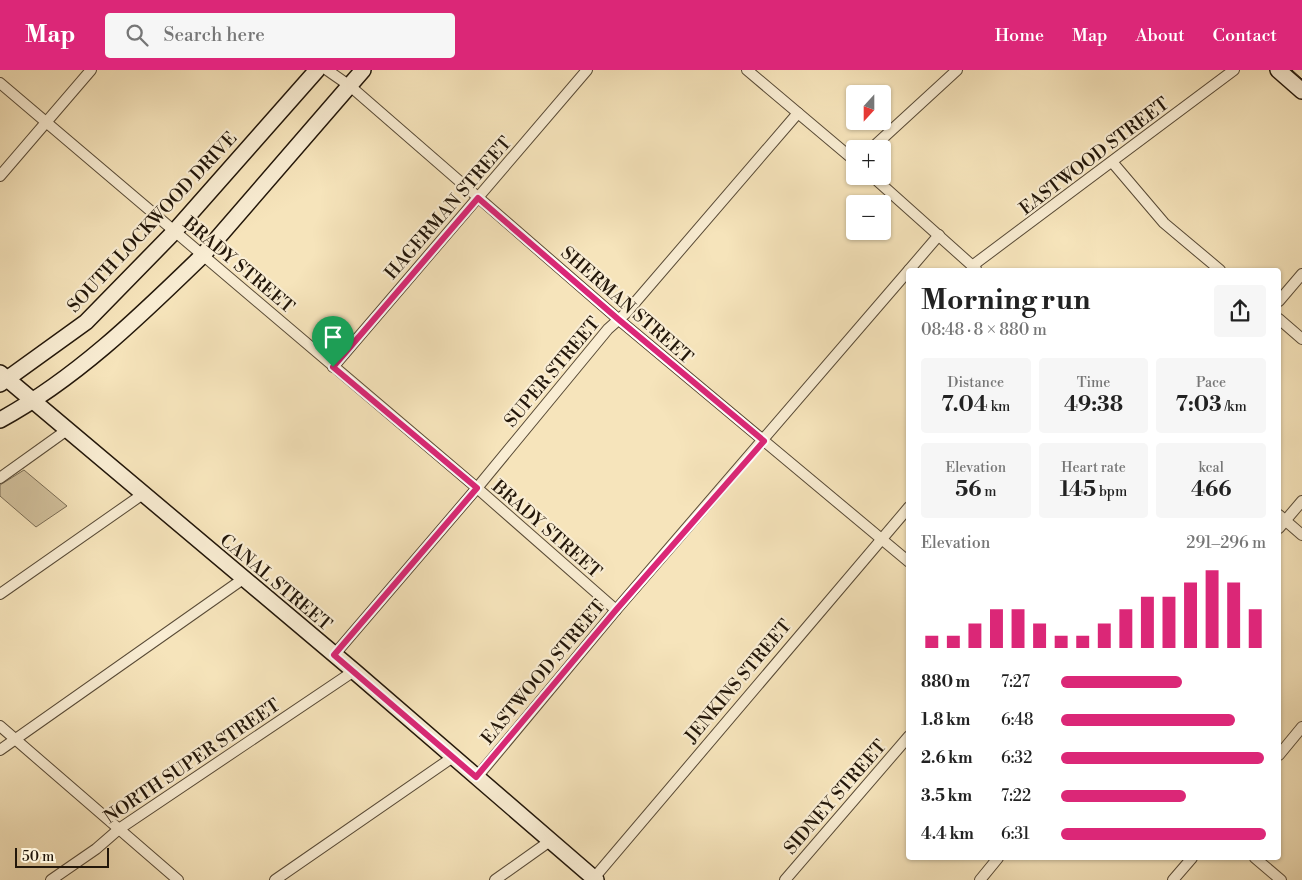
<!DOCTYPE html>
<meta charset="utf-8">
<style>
:root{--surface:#fff;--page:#f6f6f6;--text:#222;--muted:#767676;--accent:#db2777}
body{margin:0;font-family:"Libre Bodoni",serif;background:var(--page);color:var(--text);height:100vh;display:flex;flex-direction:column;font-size:19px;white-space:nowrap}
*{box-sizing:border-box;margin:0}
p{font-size:16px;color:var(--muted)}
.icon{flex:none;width:28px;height:28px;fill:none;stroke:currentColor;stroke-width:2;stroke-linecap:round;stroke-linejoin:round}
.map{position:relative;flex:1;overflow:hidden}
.sheet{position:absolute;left:906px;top:198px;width:375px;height:592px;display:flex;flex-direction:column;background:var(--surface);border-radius:5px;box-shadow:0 1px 4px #0004}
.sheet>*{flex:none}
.needle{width:32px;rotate:201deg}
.controls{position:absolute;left:846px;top:15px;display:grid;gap:10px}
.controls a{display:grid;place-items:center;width:45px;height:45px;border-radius:5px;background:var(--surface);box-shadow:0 1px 4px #0004;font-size:25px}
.scale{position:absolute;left:15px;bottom:12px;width:94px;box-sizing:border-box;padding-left:5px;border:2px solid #23170a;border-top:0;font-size:14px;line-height:18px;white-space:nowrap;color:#23170a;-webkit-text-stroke:4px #f9edd3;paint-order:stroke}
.pin{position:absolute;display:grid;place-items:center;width:42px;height:42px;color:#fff;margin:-51px -21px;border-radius:50% 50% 50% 0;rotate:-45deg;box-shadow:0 0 5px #0007}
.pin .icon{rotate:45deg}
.round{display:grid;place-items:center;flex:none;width:52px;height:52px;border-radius:5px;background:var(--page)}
.head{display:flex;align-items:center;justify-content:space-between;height:85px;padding:0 15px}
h1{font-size:28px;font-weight:700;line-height:38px}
.figures{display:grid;grid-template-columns:repeat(3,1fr);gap:8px;height:85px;padding:5px 15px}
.figures div{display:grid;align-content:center;border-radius:5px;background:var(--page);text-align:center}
.figures b{font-size:21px;font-weight:700}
.figures small{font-size:14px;font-weight:400}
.figures p{font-size:14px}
.chart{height:140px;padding:10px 15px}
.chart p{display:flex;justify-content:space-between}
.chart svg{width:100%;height:90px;margin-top:5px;stroke:var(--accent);stroke-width:6}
ul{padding:0 15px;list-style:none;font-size:16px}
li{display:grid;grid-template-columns:80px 60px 1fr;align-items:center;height:38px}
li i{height:12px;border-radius:6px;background:var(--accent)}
header{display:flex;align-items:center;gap:30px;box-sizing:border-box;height:70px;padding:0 25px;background:var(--accent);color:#fff}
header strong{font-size:24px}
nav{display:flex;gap:28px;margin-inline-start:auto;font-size:18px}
.search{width:350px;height:45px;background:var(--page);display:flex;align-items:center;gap:12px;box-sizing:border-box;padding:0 18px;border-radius:5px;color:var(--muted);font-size:19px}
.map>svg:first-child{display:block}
.green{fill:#d2c19d;stroke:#7a6c54}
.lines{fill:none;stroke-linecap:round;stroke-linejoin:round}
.street-casing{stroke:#584a36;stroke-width:12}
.secondary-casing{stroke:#23170a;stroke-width:18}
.street{stroke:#f9edd3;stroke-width:10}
.secondary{stroke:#f9edd3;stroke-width:15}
.tram{stroke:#23170a;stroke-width:1}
.route-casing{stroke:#fff;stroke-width:10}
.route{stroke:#db2777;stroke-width:6}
.labels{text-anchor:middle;stroke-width:4.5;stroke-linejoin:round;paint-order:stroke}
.street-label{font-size:18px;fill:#23170a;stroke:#f9edd3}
</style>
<header>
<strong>Map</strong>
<div class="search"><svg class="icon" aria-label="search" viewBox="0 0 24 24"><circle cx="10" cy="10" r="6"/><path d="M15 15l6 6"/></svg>Search here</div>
<nav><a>Home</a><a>Map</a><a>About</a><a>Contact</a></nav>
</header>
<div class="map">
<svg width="1302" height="810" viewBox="0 0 1302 810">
<rect width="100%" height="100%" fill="#f6e4bb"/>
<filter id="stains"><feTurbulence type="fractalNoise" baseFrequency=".004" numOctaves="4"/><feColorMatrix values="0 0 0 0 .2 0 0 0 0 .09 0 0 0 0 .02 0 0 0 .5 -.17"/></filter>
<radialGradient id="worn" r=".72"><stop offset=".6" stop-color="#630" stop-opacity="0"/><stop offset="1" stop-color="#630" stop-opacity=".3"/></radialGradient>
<path class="green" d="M24,400L67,436L36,457L0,426V415Z"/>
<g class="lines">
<g class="street-casing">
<g id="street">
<path d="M327,0L350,16L618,249L909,492"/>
<path d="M747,0L855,91"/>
<path d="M0,13L477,418L616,540"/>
<path d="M871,79L957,0"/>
<path d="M1113,93L1164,153L1220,200"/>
<path d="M0,106L91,0"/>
<path d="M872,106L976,199"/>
<path d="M972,196L1234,0"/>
<path d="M909,200L939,165"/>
<path d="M1279,231L1302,204"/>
<path d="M1279,249L1302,269"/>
<path d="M333,297L587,0"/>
<path d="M0,408L67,360"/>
<path d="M1279,445L1302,465"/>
<path d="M1279,458L1302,431"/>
<path d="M0,524L143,424"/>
<path d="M334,585L477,418L608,259L626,243L798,43"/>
<path d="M0,656L178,810"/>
<path d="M0,680L243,509"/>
<path d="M1279,685L1302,657"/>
<path d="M477,707L616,540L909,200"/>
<path d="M1255,788L1281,810"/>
<path d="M594,808L909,437"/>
<path d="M51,810L96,779L119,759L354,601"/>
<path d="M275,810L453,687"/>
<path d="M495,810L550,771"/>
<path d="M785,810L909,666"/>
<path d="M980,810L998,788"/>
<path d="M1173,810L1192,788"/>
</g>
</g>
<g class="secondary-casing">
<g id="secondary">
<path d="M1278,0L1302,21"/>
<path d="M0,303L354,601L596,810"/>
<path d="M0,314L86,252L174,162L317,0"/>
<path d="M0,350C77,308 140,246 203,185L363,0"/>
</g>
</g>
<use href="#street" class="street"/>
<use href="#secondary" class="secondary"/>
<path class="tram" d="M1292,0L1302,9"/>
</g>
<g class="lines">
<g class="route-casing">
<path id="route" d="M478,128L618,249L764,371L616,540L476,707L334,585L477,418L333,297Z"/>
</g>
<use href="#route" class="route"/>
</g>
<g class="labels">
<g class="street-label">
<text transform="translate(1094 86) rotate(-37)" y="6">EASTWOOD STREET</text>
<text transform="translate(448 138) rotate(-49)" y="6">HAGERMAN STREET</text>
<text transform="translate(152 152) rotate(-47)" y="6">SOUTH LOCKWOOD DRIVE</text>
<text transform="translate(239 195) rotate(40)" y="6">BRADY STREET</text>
<text transform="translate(627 235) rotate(41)" y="6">SHERMAN STREET</text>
<text transform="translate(552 302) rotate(-50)" y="6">SUPER STREET</text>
<text transform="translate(547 459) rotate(41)" y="6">BRADY STREET</text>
<text transform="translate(276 512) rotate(40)" y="6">CANAL STREET</text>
<text transform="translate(543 602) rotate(-50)" y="6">EASTWOOD STREET</text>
<text transform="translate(738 611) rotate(-50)" y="6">JENKINS STREET</text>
<text transform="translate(192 691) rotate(-34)" y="6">NORTH SUPER STREET</text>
<text transform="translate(835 727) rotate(-49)" y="6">SIDNEY STREET</text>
</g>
</g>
<rect width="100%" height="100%" filter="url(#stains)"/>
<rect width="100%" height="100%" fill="url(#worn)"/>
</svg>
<div class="controls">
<a><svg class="needle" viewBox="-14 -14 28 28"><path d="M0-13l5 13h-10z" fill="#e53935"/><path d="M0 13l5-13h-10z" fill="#767676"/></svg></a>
<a>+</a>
<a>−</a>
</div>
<div class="scale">50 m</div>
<div class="pin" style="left:333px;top:297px;background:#1e9e55"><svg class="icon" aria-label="arrive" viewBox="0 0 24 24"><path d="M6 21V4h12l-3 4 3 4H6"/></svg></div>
<section class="sheet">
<div class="head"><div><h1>Morning run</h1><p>08:48 · 8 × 880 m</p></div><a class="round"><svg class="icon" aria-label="share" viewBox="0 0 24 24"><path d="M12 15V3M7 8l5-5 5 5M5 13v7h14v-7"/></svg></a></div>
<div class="figures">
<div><p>Distance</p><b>7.04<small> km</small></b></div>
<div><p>Time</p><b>49:38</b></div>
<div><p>Pace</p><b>7:03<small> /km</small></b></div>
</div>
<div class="figures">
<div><p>Elevation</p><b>56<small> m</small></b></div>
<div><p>Heart rate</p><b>145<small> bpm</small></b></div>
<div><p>kcal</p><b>466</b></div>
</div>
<div class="chart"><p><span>Elevation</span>291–296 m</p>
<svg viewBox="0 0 160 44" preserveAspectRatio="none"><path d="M5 44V38M15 44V38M25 44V32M35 44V25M45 44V25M55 44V32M65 44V38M75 44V38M85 44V32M95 44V25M105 44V19M115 44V19M125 44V12M135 44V6M145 44V12M155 44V25"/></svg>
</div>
<ul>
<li><b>880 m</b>7:27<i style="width:59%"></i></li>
<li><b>1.8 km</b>6:48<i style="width:85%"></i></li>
<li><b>2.6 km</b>6:32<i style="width:99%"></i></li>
<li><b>3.5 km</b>7:22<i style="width:61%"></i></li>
<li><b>4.4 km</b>6:31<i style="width:100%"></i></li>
</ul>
</section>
</div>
